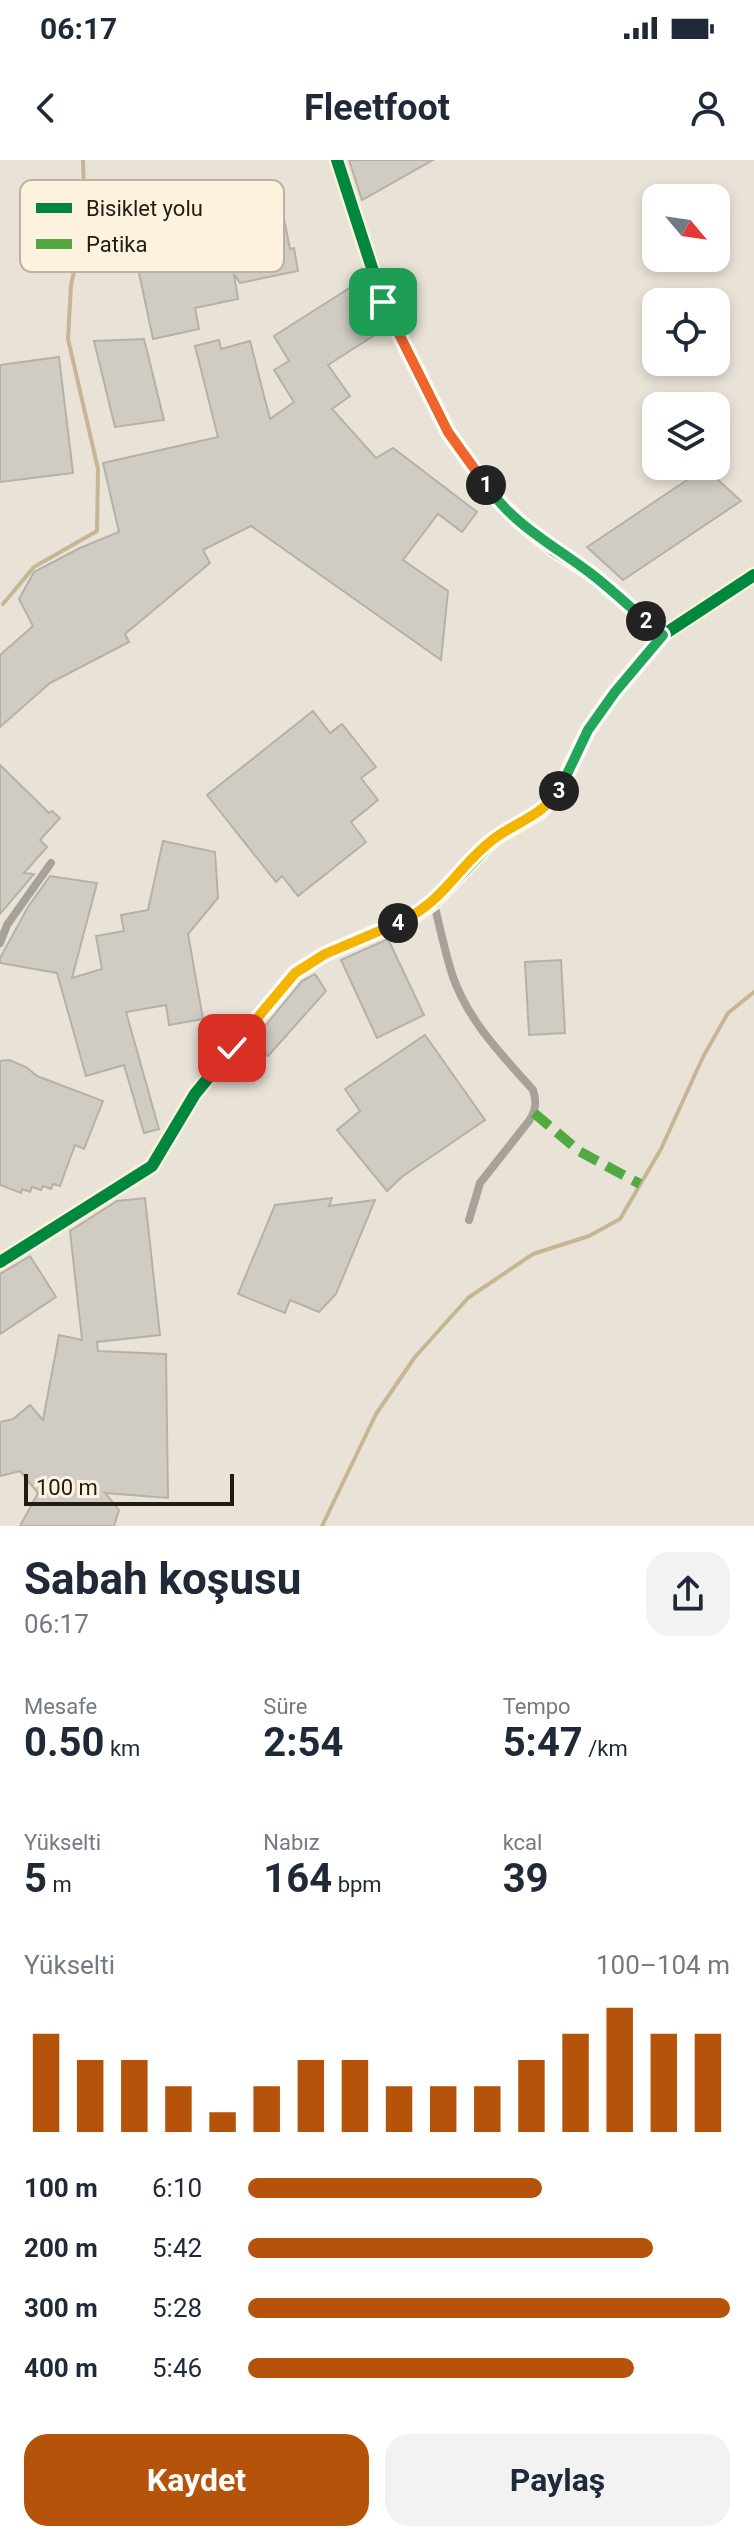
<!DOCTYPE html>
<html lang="tr">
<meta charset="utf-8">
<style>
:root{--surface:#fff;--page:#f2f2f3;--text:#1f2937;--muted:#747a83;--accent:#b45309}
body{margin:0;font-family:Roboto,sans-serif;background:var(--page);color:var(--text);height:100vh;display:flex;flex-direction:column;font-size:30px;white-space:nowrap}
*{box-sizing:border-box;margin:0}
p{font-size:26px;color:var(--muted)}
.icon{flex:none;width:44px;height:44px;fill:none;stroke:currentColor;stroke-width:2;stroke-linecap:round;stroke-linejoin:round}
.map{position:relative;height:1366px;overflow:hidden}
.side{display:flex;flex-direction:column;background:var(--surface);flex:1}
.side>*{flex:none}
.needle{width:52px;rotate:119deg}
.tools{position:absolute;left:642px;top:24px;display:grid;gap:16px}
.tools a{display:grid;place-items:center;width:88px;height:88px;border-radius:16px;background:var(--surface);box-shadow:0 4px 12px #0003;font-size:40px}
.scale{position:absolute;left:24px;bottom:20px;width:210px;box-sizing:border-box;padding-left:8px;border:4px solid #201c14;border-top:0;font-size:22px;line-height:28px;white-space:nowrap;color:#201c14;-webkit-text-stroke:6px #fdf2dd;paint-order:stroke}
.pin{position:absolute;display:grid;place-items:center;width:68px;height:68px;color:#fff;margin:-34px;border-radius:16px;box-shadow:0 4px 12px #0006}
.km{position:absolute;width:40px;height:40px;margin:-20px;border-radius:50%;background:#222;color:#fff;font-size:22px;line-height:40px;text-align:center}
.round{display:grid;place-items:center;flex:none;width:84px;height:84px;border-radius:24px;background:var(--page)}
.summary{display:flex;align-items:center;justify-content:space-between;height:136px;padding:0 24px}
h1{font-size:44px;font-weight:700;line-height:60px}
.figures{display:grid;grid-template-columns:repeat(3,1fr);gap:12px;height:136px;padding:8px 24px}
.figures div{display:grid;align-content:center}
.figures b{font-size:40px;font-weight:700}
.figures small{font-size:22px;font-weight:400}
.figures p{font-size:22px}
.chart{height:224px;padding:16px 24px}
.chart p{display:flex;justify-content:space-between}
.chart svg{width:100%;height:144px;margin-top:8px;stroke:var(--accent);stroke-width:6}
.primary-button{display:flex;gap:16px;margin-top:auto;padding:16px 24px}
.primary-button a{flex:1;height:92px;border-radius:24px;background:var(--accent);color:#fff;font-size:32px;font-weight:700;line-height:92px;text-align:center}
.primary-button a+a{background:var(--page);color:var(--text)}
ul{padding:0 24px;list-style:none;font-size:26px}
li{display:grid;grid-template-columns:128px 96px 1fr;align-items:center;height:60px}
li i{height:20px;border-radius:10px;background:var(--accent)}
.status{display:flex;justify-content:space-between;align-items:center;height:56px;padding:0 40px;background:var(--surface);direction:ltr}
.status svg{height:22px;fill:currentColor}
header{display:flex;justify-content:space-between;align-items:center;height:104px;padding:0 24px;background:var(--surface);font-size:36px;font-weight:700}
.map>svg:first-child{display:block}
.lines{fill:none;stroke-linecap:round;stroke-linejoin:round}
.stream{stroke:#c7b694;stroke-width:4}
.building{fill:#d1ccc3;stroke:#b6b1a8;stroke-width:2}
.service{stroke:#a6a29a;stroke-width:8}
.minor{stroke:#a6a29a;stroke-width:16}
.quiet{stroke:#52a942;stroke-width:10;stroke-dasharray:20 10;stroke-linecap:butt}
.cycleway-casing{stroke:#fdf2dd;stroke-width:17}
.cycleway{stroke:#00873e;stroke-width:12}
.split-1-casing{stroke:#fff;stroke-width:16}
.split-2-casing{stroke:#fff;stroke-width:16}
.split-3-casing{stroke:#fff;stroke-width:16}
.split-4-casing{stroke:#fff;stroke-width:16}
.split-5-casing{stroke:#fff;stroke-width:16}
.split-1{stroke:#f0652b;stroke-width:10}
.split-2{stroke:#22a559;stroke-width:10}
.split-3{stroke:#22a559;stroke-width:10}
.split-4{stroke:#f5b400;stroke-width:10}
.split-5{stroke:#f5b400;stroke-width:10}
.key{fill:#fdf2dd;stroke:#bbb2a1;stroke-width:2}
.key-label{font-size:22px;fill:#201c14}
</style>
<div class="status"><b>06:17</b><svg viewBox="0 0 49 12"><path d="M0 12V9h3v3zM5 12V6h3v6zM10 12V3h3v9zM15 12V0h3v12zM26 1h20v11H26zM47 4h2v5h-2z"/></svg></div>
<header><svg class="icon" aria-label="back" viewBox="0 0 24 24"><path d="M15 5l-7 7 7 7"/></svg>Fleetfoot<svg class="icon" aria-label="person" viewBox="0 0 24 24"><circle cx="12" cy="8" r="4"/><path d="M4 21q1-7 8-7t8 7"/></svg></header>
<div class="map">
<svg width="754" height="1366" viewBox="0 0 754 1366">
<rect width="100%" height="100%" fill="#e9e3d7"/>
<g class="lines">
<g class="stream">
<path d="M3,444L34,407L97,371L98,309L68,179L71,125L85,61L83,0"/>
<path d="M322,1366L376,1254L415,1197L468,1138L533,1094L589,1076L620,1059L661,989L703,897L728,853L754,832"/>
</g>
</g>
<g class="building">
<path d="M349,0H433L362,40Z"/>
<path d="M279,34L290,89L294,88L298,111L240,123L234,114L238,139L195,148L199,169L153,179L128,61Z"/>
<path d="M356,124L370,146L366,148L381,171L328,205L350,236L332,249L376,298L393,288L477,352L462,372L438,354L403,400L448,431L441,500L251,366L203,390L210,403L125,474L129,482L50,523L0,567V495L33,466L19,439L34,412L80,388L119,372L103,303L218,277L195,186L219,180L221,189L250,181L270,259L294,242L274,210L289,201L274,176Z"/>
<path d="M144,179L164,260L115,267L94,181Z"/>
<path d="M59,197L73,313L0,322V205Z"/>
<path d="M705,308L741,341L623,420L587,387Z"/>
<path d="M313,551L330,573L342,564L376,607L361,618L378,640L351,662L366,682L298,736L282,716L276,722L207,635Z"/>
<path d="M0,605L49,653L52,651L60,658L40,680L47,687L24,713L34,714L0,754Z"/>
<path d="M163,681L215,692L218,738L188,774L203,859L169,865L166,845L126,852L159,969L144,973L124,905L86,916L57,813L0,803V798L28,747L50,716L97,723L72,818L102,809L96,776L124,771L121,755L148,750Z"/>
<path d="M388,779L424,855L377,878L341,800Z"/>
<path d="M561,800L565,873L529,875L525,802Z"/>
<path d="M315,814L326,831L268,896L252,882L302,821Z"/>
<path d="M425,875L485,960L403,1016L387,1031L337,970L360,951L345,929Z"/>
<path d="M9,900L26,907L37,916L103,941L84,989L75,985L60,1026L53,1024L51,1029L43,1026L41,1030L32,1027L30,1032L22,1029L21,1033L0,1025V901Z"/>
<path d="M145,1038L160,1175L97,1182L98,1191L166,1194L168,1338L105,1333L119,1350L114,1366H20L38,1333L20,1311L0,1316V1262L13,1259L30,1245L43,1260L59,1175L82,1180L70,1071L117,1041Z"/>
<path d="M332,1038L329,1046L375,1040L336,1134L319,1152L290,1140L285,1153L238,1134L275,1045Z"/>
<path d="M30,1096L56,1137L0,1174V1114Z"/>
</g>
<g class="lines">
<g class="service">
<path d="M434,743C440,768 445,793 453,817C469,862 502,895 533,930C537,942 536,951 529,961L480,1023L469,1060"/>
<path d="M0,783L7,765L51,703"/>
</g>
<g class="minor">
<path d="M337,0L383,142L448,272L492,334L521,363L555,391L593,415L663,475"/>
<path d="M0,1102L152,1006L195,934L295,813L325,794L416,755L434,742L494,679L539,653L558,632L588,570L615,532L663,475L754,415"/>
</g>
<path class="quiet" d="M534,953L579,991L640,1024"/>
<g class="cycleway-casing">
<g id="cycleway">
<path d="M337,0L383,142L448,272L492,334L521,363L555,391L593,415L663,475"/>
<path d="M0,1102L152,1006L195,934L295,813L325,794L416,755L434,742L494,679L539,653L558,632L588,570L615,532L663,475L754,415"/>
</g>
</g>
<use href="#cycleway" class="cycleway"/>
</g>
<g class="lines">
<g class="split-1-casing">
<path id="split-1" d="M383,142L448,272L486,325"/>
</g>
<g class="split-2-casing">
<path id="split-2" d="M486,325C514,366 557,387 594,416C612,430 629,446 646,461"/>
</g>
<g class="split-3-casing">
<path id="split-3" d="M559,631L588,570L615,532L663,475L646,461"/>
</g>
<g class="split-4-casing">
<path id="split-4" d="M398,763C446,741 457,706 495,678C520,660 538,658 559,631"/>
</g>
<g class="split-5-casing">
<path id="split-5" d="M232,888L295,813L325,794L398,763"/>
</g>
<use href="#split-1" class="split-1"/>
<use href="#split-2" class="split-2"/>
<use href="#split-3" class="split-3"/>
<use href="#split-4" class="split-4"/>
<use href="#split-5" class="split-5"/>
</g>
<rect x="20" y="20" width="264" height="92" rx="12" class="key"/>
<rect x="36" y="43" width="36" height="10" fill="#00873e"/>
<rect x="36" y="79" width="36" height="10" fill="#52a942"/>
<g class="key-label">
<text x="86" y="56">Bisiklet yolu</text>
<text x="86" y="92">Patika</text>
</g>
</svg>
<div class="tools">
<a><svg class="needle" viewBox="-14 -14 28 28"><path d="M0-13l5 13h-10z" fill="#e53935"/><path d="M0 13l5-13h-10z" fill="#747a83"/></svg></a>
<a><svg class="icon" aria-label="locate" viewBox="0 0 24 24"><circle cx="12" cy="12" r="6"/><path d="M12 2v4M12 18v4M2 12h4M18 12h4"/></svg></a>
<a><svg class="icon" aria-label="layers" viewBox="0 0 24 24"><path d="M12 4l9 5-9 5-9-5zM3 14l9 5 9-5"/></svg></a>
</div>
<div class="scale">100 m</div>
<div class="pin" style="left:383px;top:142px;background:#1e9e55"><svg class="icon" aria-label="arrive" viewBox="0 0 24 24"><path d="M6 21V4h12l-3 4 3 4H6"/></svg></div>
<div class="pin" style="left:232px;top:888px;background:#d93025"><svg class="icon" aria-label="check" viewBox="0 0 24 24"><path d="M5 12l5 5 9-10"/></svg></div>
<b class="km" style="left:486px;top:325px">1</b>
<b class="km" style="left:646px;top:461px">2</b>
<b class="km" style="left:559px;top:631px">3</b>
<b class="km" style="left:398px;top:763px">4</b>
</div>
<section class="side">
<div class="summary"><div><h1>Sabah koşusu</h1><p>06:17</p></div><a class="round"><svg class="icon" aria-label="share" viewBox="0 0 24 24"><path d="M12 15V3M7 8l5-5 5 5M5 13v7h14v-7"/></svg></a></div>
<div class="figures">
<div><p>Mesafe</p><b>0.50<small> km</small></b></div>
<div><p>Süre</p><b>2:54</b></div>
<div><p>Tempo</p><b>5:47<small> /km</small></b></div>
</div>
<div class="figures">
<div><p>Yükselti</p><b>5<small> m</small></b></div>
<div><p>Nabız</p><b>164<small> bpm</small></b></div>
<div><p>kcal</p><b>39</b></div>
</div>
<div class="chart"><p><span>Yükselti</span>100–104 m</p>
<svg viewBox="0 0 160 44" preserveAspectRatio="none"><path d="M5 44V14M15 44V22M25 44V22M35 44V30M45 44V38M55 44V30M65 44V22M75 44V22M85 44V30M95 44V30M105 44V30M115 44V22M125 44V14M135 44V6M145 44V14M155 44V14"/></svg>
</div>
<ul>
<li><b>100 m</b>6:10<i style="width:61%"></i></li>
<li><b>200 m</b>5:42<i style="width:84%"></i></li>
<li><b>300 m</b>5:28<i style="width:100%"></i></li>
<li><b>400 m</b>5:46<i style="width:80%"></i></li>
</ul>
<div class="primary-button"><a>Kaydet</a><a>Paylaş</a></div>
</section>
